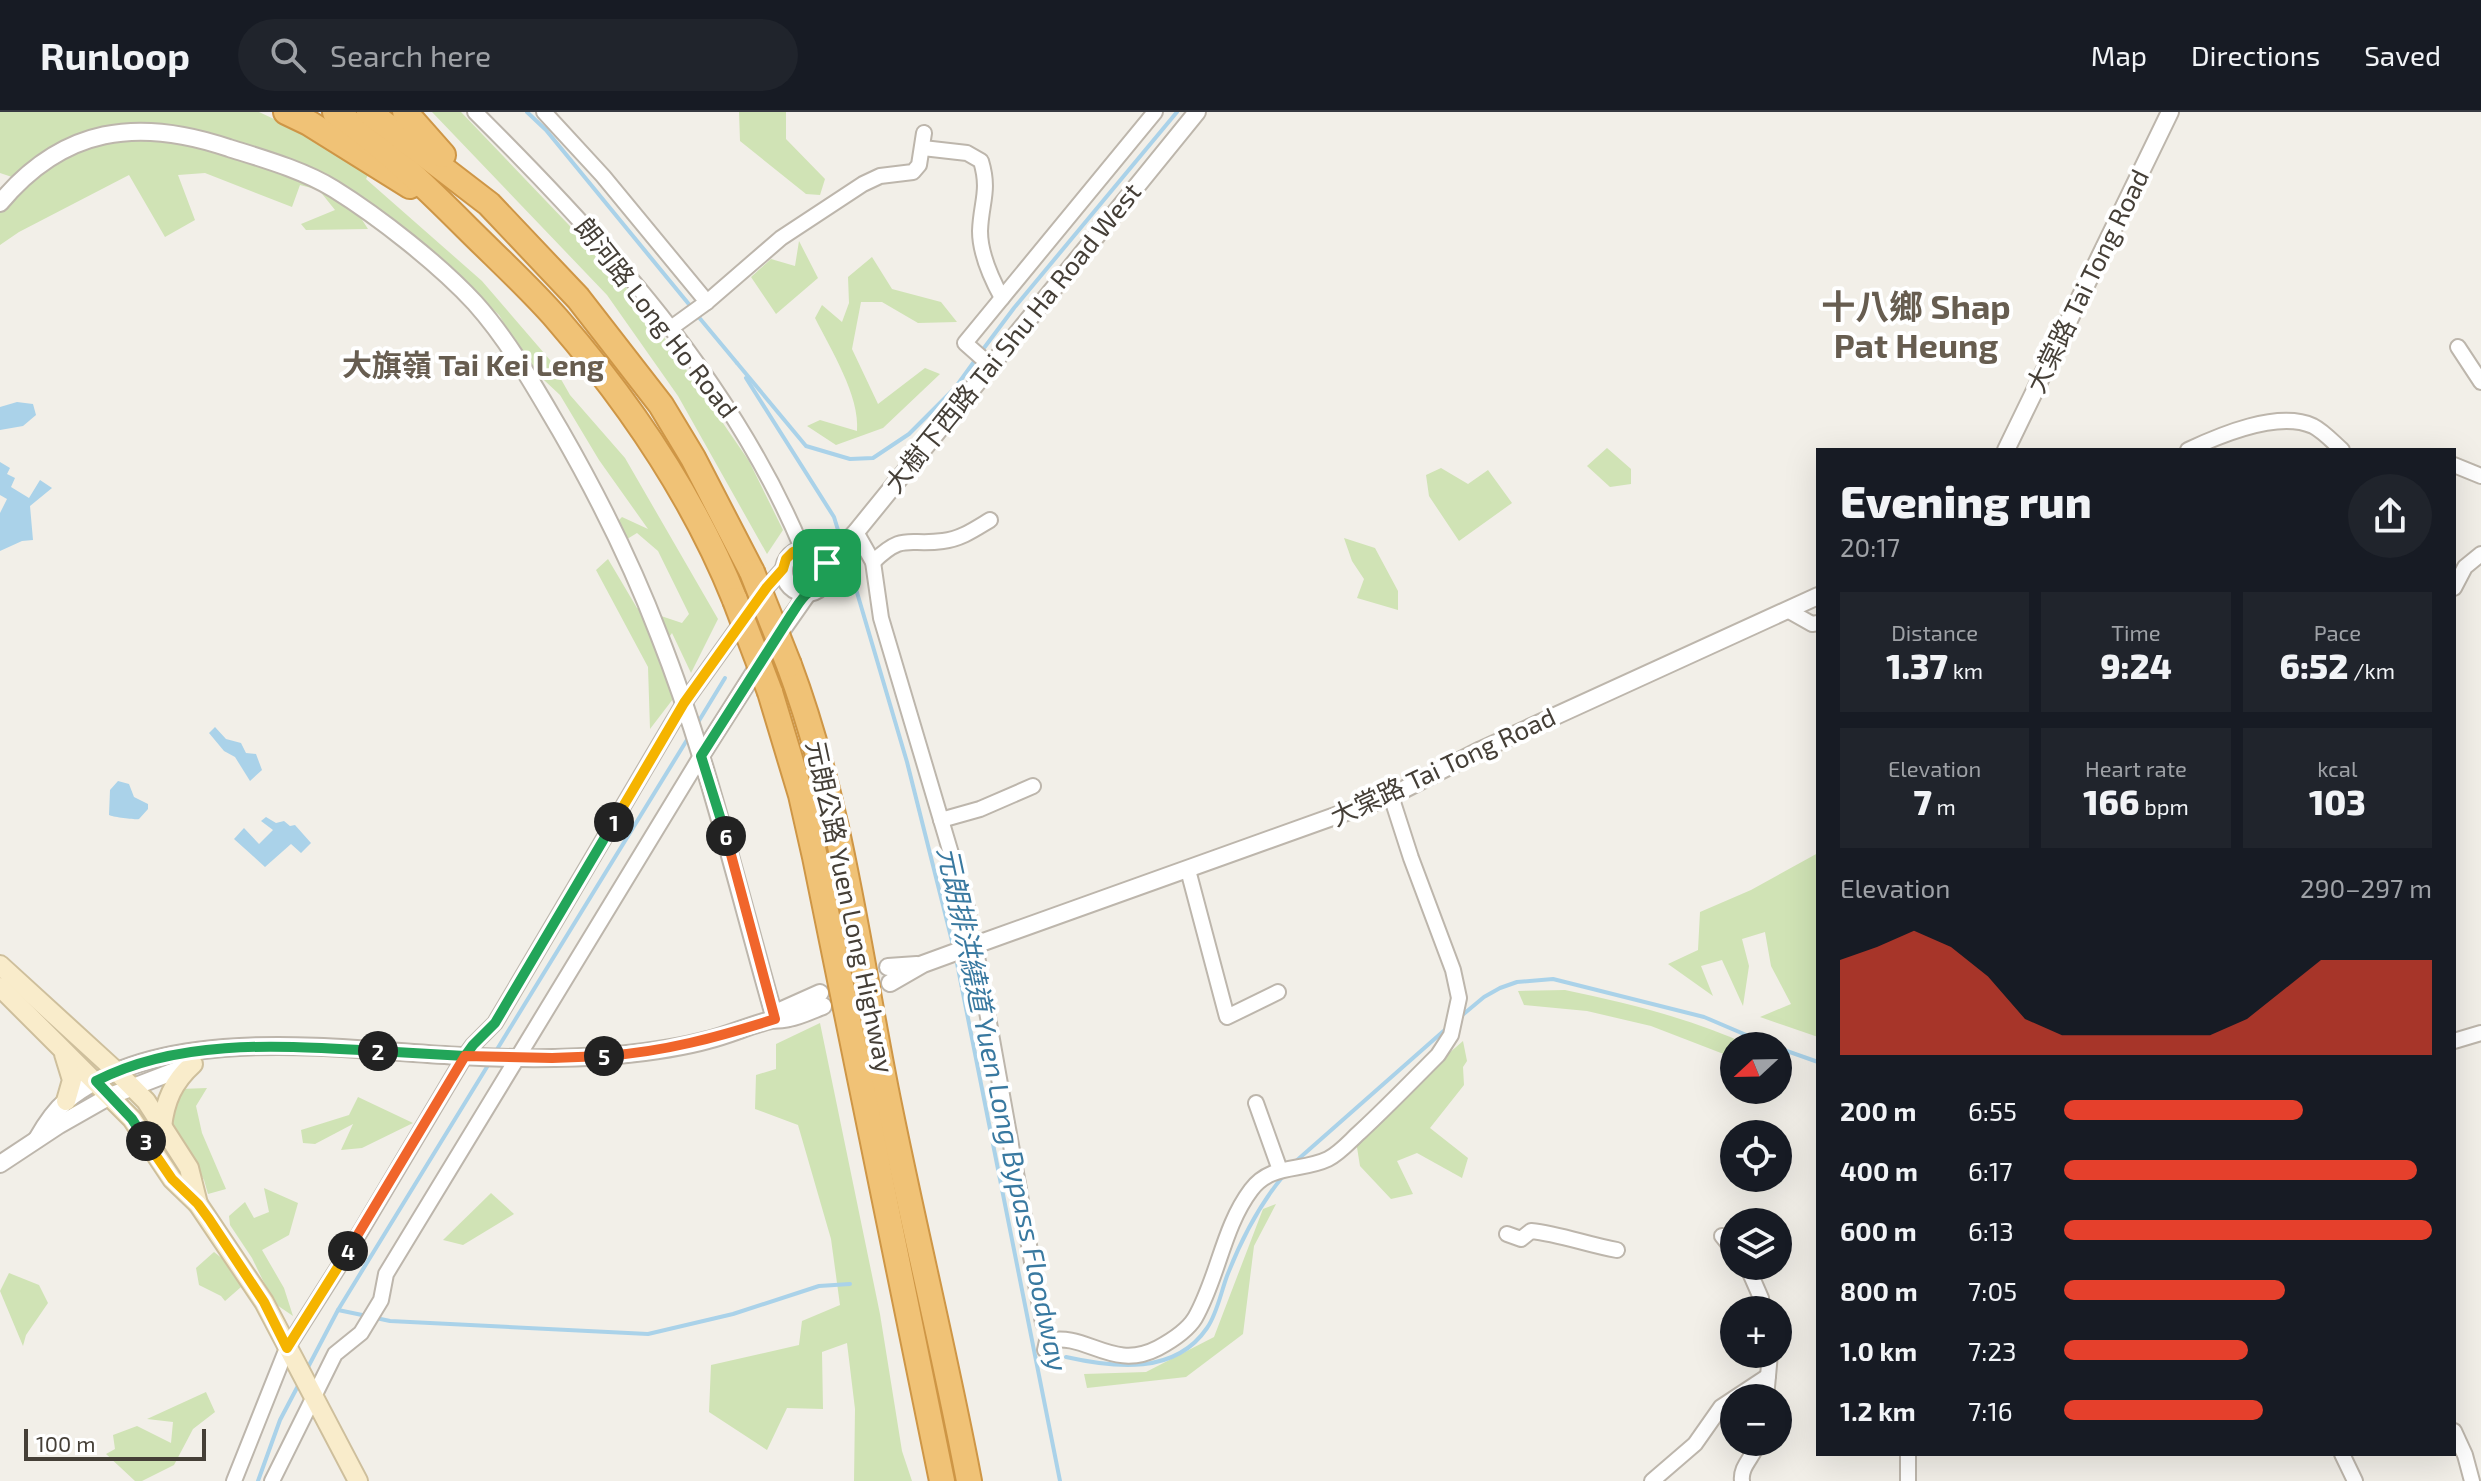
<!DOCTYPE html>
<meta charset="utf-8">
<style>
:root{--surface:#171b24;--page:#20242c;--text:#f1f3f6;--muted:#9ea1a6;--line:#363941;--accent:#e5402c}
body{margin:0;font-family:"Exo 2","Noto Sans TC",sans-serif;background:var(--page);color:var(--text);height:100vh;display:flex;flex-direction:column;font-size:30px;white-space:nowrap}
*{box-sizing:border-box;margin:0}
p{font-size:26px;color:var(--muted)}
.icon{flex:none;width:44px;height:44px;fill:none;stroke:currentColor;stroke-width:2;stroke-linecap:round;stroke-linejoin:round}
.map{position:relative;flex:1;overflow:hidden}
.panel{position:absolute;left:1816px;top:336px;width:640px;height:1008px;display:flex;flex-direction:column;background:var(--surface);border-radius:0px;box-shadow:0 8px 32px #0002}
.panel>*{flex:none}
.needle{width:52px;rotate:248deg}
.tools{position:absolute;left:1720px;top:920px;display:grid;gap:16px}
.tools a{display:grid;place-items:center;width:72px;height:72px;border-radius:50%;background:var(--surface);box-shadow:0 8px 32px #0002;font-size:40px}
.scale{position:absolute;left:24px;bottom:20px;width:182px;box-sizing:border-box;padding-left:8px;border:4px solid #453f37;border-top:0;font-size:22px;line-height:28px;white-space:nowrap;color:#453f37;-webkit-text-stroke:6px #fff;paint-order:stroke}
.pin{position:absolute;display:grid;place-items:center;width:68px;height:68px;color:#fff;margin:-34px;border-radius:16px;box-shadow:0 4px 12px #0006}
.km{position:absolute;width:40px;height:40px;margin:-20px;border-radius:50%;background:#222;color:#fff;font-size:22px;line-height:40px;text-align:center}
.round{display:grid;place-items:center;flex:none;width:84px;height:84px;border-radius:42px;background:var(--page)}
.summary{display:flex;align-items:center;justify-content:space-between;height:136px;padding:0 24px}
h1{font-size:44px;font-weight:800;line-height:60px}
.stats{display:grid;grid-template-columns:repeat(3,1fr);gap:12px;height:136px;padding:8px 24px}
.stats div{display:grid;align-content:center;border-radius:0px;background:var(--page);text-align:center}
.stats b{font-size:34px;font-weight:800}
.stats small{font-size:22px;font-weight:400}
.stats p{font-size:22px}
.chart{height:224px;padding:16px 24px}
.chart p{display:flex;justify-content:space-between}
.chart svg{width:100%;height:144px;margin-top:8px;fill:var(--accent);opacity:.7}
ul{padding:0 24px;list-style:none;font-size:26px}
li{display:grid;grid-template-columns:128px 96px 1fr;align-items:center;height:60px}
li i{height:20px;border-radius:10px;background:var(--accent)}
header{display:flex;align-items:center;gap:48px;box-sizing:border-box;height:112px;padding:0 40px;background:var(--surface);border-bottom:2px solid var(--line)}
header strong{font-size:38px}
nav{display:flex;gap:44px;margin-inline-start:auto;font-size:28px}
.search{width:560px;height:72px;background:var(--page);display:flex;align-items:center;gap:20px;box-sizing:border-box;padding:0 28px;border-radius:44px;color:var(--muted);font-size:30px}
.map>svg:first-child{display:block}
.green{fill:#d0e3b5}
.water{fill:#aad2e9}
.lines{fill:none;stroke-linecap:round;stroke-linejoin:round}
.stream{stroke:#aad2e9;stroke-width:4}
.minor-casing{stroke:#bdb6ac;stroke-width:18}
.tertiary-casing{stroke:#bdb6ac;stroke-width:20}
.secondary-casing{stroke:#cebf9c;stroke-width:22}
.motorway-casing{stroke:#ce9646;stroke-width:28}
.minor{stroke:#fff;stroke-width:14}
.tertiary{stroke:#fff;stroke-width:16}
.secondary{stroke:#f9eccb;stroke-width:18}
.motorway{stroke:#f0c276;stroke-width:24}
.motorway-bridge-casing{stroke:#ce9646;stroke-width:28;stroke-linecap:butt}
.motorway-bridge{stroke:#f0c276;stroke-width:24}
.split-1-casing{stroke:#fff;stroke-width:16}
.split-2-casing{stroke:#fff;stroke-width:16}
.split-3-casing{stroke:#fff;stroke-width:16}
.split-4-casing{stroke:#fff;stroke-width:16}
.split-5-casing{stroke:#fff;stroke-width:16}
.split-6-casing{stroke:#fff;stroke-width:16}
.split-7-casing{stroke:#fff;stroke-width:16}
.split-1{stroke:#f5b400;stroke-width:10}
.split-2{stroke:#22a559;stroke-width:10}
.split-3{stroke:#22a559;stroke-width:10}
.split-4{stroke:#f5b400;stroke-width:10}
.split-5{stroke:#f0652b;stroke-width:10}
.split-6{stroke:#f0652b;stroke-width:10}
.split-7{stroke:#22a559;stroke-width:10}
.labels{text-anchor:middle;stroke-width:8;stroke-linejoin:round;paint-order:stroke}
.street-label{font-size:26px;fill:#453f37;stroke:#fff}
.water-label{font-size:28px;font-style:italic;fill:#3979a0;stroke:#fff}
.quarter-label{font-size:30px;font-weight:bold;fill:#675d50;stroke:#fff}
.district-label{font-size:34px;font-weight:bold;fill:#675d50;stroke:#fff}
</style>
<header>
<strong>Runloop</strong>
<div class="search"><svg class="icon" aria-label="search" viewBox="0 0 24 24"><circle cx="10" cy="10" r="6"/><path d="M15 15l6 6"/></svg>Search here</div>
<nav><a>Map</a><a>Directions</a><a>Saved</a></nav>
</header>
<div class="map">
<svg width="2481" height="1369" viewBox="0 0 2481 1369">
<rect width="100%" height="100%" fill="#f2efe8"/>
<g class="green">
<path d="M0,0H259L302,20L368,63L366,67L482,169L550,248L570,283L625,346L718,507L691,561L672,521L659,540L673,587L650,617L648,555L596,458L608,447L637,496L682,511L689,502L658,439L637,421L619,432L609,418L622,405L648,417L599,348L560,283L530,255L499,203L471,177L359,103L368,117L306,118L301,112L335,98L319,78L300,73L292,95L205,61L178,63L195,108L165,125L129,63L19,120L0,133V98L27,70L0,61Z"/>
<path d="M432,0H461L611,157L650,205L749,349L783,418L767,442L678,284L607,183Z"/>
<path d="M739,0H786V27L825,67L820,83L806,82L740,29Z"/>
<path d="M799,129L818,166L776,202L751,165L771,147L795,154Z"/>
<path d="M872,145L892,177L941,190L957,210L918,211L882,190H861L852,237L878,292L925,256L940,262L883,316L836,333L807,314L820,308L857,319C860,284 831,238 815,206L822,193L842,210L849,191L848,165Z"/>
<path d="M1607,336L1631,357V372L1610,375L1587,354Z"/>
<path d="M1441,356L1468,372L1488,358L1512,391L1459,429L1429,384L1426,363Z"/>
<path d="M1344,426L1375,436L1398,479V498L1357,486L1364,467L1352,449Z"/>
<path d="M1818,741V925L1760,905L1791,892L1771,854L1765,820L1742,827L1749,854L1743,894L1722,848L1701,854L1713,884L1668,852L1698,838L1700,800L1751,778Z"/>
<path d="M1565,878C1627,891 1693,907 1751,934H1734V946L1651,914L1587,899L1524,893L1518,879Z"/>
<path d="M820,911L880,1202L902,1339L912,1369H854L855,1297L847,1231L822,1240L823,1297L787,1296L767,1338L709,1300L711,1253L799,1233L802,1209L840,1193L831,1127L798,1013L755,997L756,963L776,957V932Z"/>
<path d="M1463,929L1467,949L1463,955L1464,973L1430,1016L1468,1046L1462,1066L1417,1041L1397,1049L1413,1082L1391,1087L1360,1054L1355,1023Z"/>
<path d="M207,976L196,994L202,1021L226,1077L208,1082L204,1068L171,1014L168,1004L180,977Z"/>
<path d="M358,985L413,1011L362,1036L341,1038L353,1012L315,1032L303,1031L301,1018L349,1003Z"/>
<path d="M264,1076L298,1091L289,1123L262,1138L284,1176L293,1204L274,1191L252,1146L230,1113L229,1104L245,1090L254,1106L269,1100Z"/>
<path d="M491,1081L514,1102L463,1133L443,1128Z"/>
<path d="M1276,1092L1254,1134L1243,1222L1186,1265L1087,1276L1084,1262L1146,1260L1214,1225L1263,1097Z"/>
<path d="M214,1140L228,1151L241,1175L225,1189L221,1184L199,1173L196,1156Z"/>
<path d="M9,1161L39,1173L48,1191L26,1223L23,1234L0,1179Z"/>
<path d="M206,1280L215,1300L193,1317L174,1353L142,1369H135L106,1342L115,1337L113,1323L137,1314L171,1331L173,1310L147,1307Z"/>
</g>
<g class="water">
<path d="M17,290L33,292L36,303L23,314L0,318V295Z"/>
<path d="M0,350L10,356L7,362L15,366L11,375L29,386L40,368L52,376L30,394L33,428L22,429L0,439V401L7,387L0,383Z"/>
<path d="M215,615L226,627L241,631L246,641L256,642L262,658L250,669L235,645L224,639L209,621Z"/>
<path d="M118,669L129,672L134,685L148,692V697L139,707C135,708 113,705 109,703L110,678Z"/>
<path d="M266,705L276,711L284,709L290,714L295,713L311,731L301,741L291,732L265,755L234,727L244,716L259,732L273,718L261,709Z"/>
</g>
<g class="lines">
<g class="stream">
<path d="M527,0L546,18L692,196"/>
<path d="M697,203L737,251"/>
<path d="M981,240L1014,196L1177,0"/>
<path d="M737,251L806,334L850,347L873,346L909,322L955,276L976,247"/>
<path d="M746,266L834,405L838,418"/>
<path d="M848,450L907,650L954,837"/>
<path d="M697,612L725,566"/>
<path d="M956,846L1060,1369"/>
<path d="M1460,905L1484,885L1500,876L1517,870L1553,867L1704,905L1772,934"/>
<path d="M1778,936L1818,950"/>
<path d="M496,939L690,623"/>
<path d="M1295,1050L1447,916"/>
<path d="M338,1198L367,1204"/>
<path d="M376,1206L390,1209L648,1222L733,1202L819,1174L850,1172"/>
<path d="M1066,1245C1115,1256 1175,1263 1207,1216C1217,1202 1221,1180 1227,1164C1241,1128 1259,1093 1284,1063"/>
<path d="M306,1259L338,1198L490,950"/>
<path d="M258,1369L280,1308L300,1270"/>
</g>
<g class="minor-casing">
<g id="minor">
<path d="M475,0C604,128 731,267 802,436"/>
<path d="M544,0L603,64L707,190"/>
<path d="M923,36L967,41L981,49C990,79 981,90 980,119C980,142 991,166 1002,186"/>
<path d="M671,216L707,190L781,126L863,72L880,64L913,60L919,53L924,21"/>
<path d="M2458,235L2481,270"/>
<path d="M991,254L965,231L1155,0"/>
<path d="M2188,338C2220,323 2278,298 2313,314C2323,319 2333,330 2342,338"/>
<path d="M2454,353L2481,364"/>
<path d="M856,420L873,450L881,506L969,802"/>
<path d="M873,450C904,420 907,434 943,429C961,427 975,417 990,408"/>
<path d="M2454,476L2465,455L2481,442"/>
<path d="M1789,499L1812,512L1818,511"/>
<path d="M941,708L980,697L1033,674"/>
<path d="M1188,758L1227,905L1278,880"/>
<path d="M975,833L1043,1211"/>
<path d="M2454,929L2481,921"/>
<path d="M1256,991L1280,1058"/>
<path d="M1507,1122L1521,1127L1531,1119C1560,1122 1588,1133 1617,1138"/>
<path d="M1722,1124L1734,1139"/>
<path d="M1747,1154L1761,1186L1763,1198"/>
<path d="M1045,1238L1047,1229C1086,1219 1112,1260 1158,1236C1171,1229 1187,1219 1195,1206C1218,1166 1223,1115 1251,1078C1271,1051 1301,1060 1328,1047C1340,1041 1350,1029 1360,1020C1387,995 1412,969 1438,943L1451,923L1459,886L1453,858L1411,746L1391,684"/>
<path d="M1766,1286L1770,1242"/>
<path d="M2454,1319L2465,1343L2472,1369"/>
<path d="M2342,1342L2355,1369"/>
<path d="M234,1369L287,1236L353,1132L465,944L473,933L495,911L684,591L767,475L783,457"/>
<path d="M272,1369L335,1242L361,1221L381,1188L386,1162L701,644"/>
<path d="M1652,1369L1695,1332L1721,1295L1768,1264"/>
<path d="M1742,1369C1740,1354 1754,1345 1758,1330"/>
<path d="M1908,1369V1342"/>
</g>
</g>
<g class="tertiary-casing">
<g id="tertiary">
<path d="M0,91C63,15 138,5 229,36C264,47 303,58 334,77C379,105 439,152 475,191C509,229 534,274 560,318C598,384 632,452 659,523C708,647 738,778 775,907"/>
<path d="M2006,338L2170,0"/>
<circle cx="806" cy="459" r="22"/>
<path d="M827,451L856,420L1197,0"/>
<path d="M775,528L808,481"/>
<path d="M701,644L762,548"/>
<path d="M888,855L917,853"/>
<path d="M890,871L923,852L975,833L1391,684L1481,638L1818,484"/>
<path d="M775,907L782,898L820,881"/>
<path d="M37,1027C45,1013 54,999 66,989C163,909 344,938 461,944C513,947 566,947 618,943C648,940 679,936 708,928C729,923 750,913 771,908C777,907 783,908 789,906C801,904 812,898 823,894"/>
<path d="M0,1052L59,1013L110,984L193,952"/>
</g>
</g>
<g class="secondary-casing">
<g id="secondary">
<path d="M0,853L116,959L146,989L189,1056L198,1092"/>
<path d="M0,875L132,1007L172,1067L198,1092L264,1190L358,1369"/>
<path d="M64,942L72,968L66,989"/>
<path d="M162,1015C165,989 173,970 193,952"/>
</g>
</g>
<g class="motorway-casing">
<g id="motorway">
<path d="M286,0L309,11L410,74"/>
<path d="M335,0C384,34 425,74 467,116C497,146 529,175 557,207C628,289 694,386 735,488"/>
<path d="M369,0L489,92L578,186L661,293L693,346L752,460"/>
<path d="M405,0L443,43"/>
<path d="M789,553C840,689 858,836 886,978C912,1109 944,1238 969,1369"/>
<path d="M770,580L801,683L815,745L942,1369"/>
</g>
</g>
<use href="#minor" class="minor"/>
<use href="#tertiary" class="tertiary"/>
<use href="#secondary" class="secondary"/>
<use href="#motorway" class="motorway"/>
<g class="motorway-bridge-casing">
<g id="motorway-bridge">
<path d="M752,460L789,553"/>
<path d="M735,488L770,580"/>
</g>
</g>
<use href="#motorway-bridge" class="motorway-bridge"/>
</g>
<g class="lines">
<g class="split-1-casing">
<path id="split-1" d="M614,710L684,591L767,475L783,457L786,447L793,440L802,436L812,437L821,442L827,451"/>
</g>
<g class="split-2-casing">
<path id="split-2" d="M378,939L465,944L473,933L495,911L614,710"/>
</g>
<g class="split-3-casing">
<path id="split-3" d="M146,1029L132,1007L96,969C181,925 285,934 378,939"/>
</g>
<g class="split-4-casing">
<path id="split-4" d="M146,1029L172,1067L198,1092L209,1107L264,1190L287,1236L348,1139"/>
</g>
<g class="split-5-casing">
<path id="split-5" d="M348,1139L465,944L552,946L604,944"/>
</g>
<g class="split-6-casing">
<path id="split-6" d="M604,944C664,940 718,925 775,907L726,724"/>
</g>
<g class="split-7-casing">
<path id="split-7" d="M726,724L701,644L791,503C796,496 801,486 808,481C823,471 829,473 827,451"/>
</g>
<use href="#split-1" class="split-1"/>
<use href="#split-2" class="split-2"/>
<use href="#split-3" class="split-3"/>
<use href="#split-4" class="split-4"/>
<use href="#split-5" class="split-5"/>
<use href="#split-6" class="split-6"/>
<use href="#split-7" class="split-7"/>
</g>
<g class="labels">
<g class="street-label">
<text transform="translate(2088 169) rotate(-64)" y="9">大棠路 Tai Tong Road</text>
<text transform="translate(656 206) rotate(52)" y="9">朗河路 Long Ho Road</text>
<text transform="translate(1013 226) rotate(-51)" y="9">大樹下西路 Tai Shu Ha Road West</text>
<text transform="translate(1443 655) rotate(-25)" y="9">大棠路 Tai Tong Road</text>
<text transform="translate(850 795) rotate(78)" y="9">元朗公路 Yuen Long Highway</text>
</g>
<g class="water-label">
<text transform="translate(1003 997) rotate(78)" y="10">元朗排洪繞道 Yuen Long Bypass Floodway</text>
</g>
<g class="quarter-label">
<text x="473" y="264">大旗嶺 Tai Kei Leng</text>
</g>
<g class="district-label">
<text x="1916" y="207">十八鄉 Shap<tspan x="1916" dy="39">Pat Heung</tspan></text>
</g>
</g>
</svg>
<div class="tools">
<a><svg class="needle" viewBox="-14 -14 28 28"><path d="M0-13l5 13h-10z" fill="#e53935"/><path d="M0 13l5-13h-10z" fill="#9ea1a6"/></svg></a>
<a><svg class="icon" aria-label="locate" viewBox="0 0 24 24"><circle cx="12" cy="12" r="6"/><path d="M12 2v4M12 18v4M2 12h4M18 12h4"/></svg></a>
<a><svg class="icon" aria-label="layers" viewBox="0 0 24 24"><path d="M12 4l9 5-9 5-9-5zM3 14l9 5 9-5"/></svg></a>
<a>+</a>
<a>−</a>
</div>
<div class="scale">100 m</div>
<div class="pin" style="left:827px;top:451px;background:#1e9e55"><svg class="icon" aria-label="arrive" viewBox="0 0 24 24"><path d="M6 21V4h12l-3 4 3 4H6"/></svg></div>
<b class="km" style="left:614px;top:710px">1</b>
<b class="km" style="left:378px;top:939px">2</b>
<b class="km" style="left:146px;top:1029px">3</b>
<b class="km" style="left:348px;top:1139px">4</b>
<b class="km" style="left:604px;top:944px">5</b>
<b class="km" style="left:726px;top:724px">6</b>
<section class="panel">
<div class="summary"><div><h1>Evening run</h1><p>20:17</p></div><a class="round"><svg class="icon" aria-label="share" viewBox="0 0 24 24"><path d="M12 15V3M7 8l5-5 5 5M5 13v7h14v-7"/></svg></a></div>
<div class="stats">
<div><p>Distance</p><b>1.37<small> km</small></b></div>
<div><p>Time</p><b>9:24</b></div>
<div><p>Pace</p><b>6:52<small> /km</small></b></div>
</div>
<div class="stats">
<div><p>Elevation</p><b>7<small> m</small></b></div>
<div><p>Heart rate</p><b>166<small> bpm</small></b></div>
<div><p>kcal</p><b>103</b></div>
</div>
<div class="chart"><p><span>Elevation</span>290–297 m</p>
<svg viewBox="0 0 160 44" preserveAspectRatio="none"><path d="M0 44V15L10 11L20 6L30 11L40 20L50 33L60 38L70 38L80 38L90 38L100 38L110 33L120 24L130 15L140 15L150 15L160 15V44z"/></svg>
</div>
<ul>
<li><b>200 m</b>6:55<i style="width:65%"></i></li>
<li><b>400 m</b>6:17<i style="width:96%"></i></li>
<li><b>600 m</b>6:13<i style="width:100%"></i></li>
<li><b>800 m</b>7:05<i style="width:60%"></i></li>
<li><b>1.0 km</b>7:23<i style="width:50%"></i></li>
<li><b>1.2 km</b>7:16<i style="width:54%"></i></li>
</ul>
</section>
</div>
